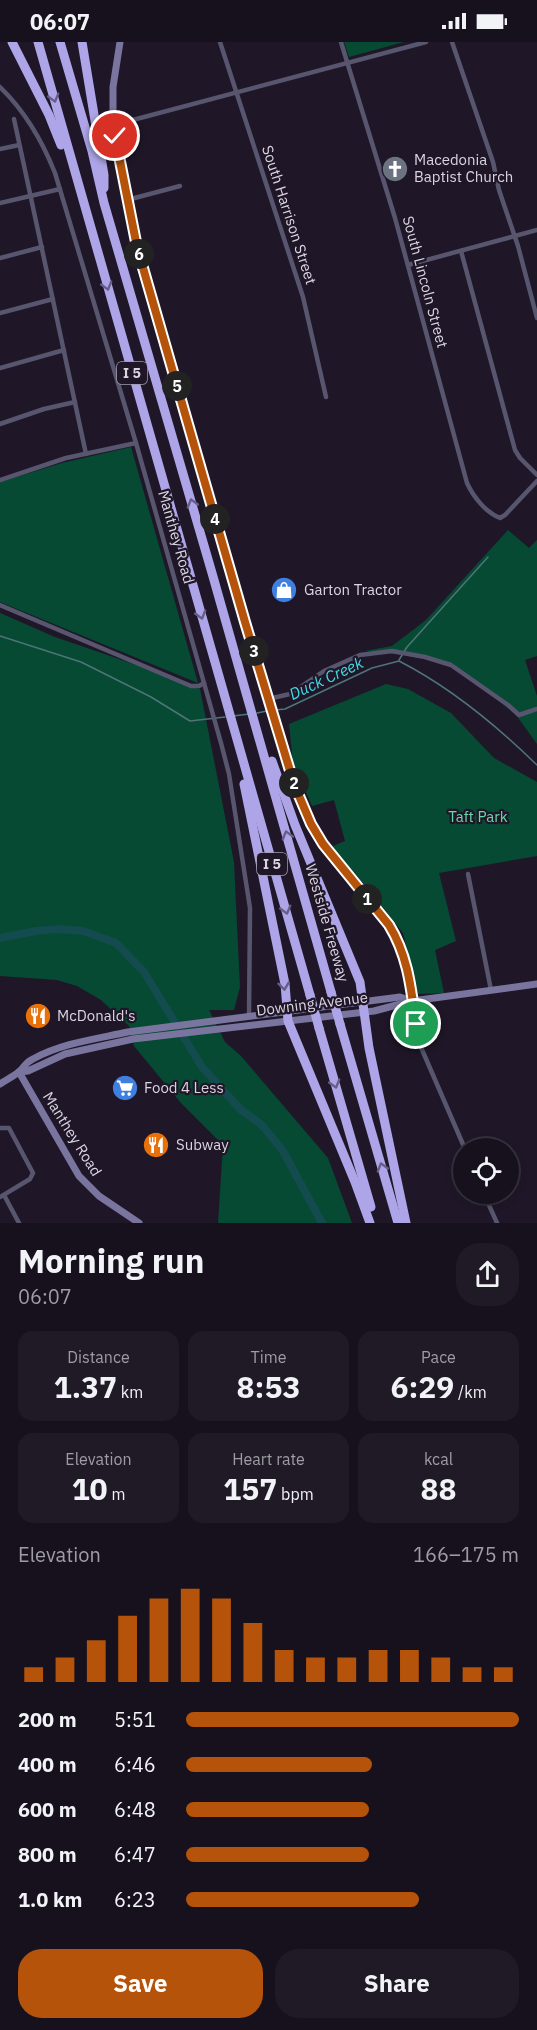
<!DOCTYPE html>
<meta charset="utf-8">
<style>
:root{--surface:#17111e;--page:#201a27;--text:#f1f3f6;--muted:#9e9da4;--line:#36313c;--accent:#b45309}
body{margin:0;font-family:"IBM Plex Sans",sans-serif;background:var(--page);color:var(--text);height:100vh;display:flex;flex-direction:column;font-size:22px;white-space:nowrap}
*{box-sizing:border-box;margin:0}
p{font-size:20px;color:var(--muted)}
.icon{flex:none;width:33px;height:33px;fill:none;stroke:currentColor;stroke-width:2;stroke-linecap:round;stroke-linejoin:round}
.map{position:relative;height:1181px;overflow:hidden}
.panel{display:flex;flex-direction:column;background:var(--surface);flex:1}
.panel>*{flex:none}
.controls{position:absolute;left:453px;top:1096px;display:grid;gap:12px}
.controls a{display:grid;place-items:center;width:66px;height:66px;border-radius:50%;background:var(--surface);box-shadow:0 3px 9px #0003,0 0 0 2px var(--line);font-size:30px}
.pin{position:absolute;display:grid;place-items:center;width:51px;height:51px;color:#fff;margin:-26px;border:3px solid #fff;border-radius:50%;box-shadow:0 2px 6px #0007}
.km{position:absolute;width:30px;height:30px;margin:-15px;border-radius:50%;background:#222;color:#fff;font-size:16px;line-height:30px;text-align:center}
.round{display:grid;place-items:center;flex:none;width:63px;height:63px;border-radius:24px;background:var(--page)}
.headline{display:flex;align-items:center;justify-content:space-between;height:102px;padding:0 18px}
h1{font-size:33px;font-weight:700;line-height:45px}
.figures{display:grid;grid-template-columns:repeat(3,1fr);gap:9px;height:102px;padding:6px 18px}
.figures div{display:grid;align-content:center;border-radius:15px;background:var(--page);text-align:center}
.figures b{font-size:30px;font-weight:700}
.figures small{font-size:16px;font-weight:400}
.figures p{font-size:16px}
.chart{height:168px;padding:12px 18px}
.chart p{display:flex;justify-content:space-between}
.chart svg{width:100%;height:108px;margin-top:6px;stroke:var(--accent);stroke-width:6}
.button{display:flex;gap:12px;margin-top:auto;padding:12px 18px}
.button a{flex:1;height:69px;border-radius:24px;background:var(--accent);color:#fff;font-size:24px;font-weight:700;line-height:69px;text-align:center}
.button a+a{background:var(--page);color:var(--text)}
ul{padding:0 18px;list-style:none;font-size:20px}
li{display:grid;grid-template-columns:96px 72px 1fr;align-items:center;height:45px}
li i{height:15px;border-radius:8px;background:var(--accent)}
.status{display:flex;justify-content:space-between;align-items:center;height:42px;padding:0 30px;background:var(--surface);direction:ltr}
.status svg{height:16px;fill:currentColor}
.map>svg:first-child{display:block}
.green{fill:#064a33}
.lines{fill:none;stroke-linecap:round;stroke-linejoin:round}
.stream{stroke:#4f747a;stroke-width:1.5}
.river{stroke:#134b4e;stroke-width:8}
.street{stroke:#58556f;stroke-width:4.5}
.secondary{stroke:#7a759f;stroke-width:7}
.highway{stroke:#ada5e7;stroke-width:9}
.highway-bridge{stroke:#ada5e7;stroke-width:9}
.oneway{stroke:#665e88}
.route-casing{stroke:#fff;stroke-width:12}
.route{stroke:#b45309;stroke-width:8}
.labels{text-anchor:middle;stroke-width:4.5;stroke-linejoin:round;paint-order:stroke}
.shield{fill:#1f1728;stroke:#a39caa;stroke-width:1.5}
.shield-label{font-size:14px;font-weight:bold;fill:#dbd5e1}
.poi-label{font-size:15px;fill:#dbd5e1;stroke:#1f1728;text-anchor:start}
.street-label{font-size:15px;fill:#dbd5e1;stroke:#1f1728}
.park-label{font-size:15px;fill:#68d8a9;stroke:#1f1728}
.water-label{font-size:16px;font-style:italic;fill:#42dae4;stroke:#1f1728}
</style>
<div class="status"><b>06:07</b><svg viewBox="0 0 49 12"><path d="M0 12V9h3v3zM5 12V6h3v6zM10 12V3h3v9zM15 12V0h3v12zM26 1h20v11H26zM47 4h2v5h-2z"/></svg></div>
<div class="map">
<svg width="537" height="1181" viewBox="0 0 537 1181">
<rect width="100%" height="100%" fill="#1f1728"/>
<g class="green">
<path d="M344,0H404L349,15Z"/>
<path d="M131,405L198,641L0,560V440L62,421Z"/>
<path d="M508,488L529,506L537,498V614L525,618L537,654V702L516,673L469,634L433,616L365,609L392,604L426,578Z"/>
<path d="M0,571L55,595L154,629L200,647L234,820L240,945L234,968H209L225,1000L241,1014L328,1116L352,1181H218L223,1103L181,1061L134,1004L129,984L101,958L77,944L57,938L0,934Z"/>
<path d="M386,642L408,647L451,671L494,716L537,740V814L439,831L456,899L435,908L444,951L418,952L403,891L365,843L331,805L345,799L334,758L312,764L293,721L289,682Z"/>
</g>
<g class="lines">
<g class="stream">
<path d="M0,594L81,620L151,655L190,679L225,675"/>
<path d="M399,618L407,605L488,515"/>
<path d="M275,668L285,667L372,626L399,619C450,645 496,683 537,723"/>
<path d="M257,671L267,669"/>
<path d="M233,674L249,672"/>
</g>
<path class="river" d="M0,896L36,889L58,887L83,889L116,901L144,930L202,1025L240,1067L262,1083L283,1109L322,1181"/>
<g class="street">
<path d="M220,0L303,255L326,355"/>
<path d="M341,0L395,176L467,441C473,454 485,470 500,476L505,473L537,439"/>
<path d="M452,0L493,120L499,148L518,204L537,276"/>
<path d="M0,45C26,70 42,98 55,131L136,401L221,701L229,732L250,866L249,974"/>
<path d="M14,77L86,412"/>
<path d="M114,83L426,0"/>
<path d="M0,107L19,103"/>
<path d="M127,158L180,144"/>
<path d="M0,161L60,147"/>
<path d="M461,209L515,408L520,416L537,433"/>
<path d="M0,216L42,205"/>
<path d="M408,223L537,188"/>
<path d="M0,271L53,257"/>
<path d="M0,326L64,308"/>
<path d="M0,382L44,367L75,360"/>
<path d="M0,438L66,416L136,401"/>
<path d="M0,563L191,644H199L204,641"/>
<path d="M268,657L290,652L324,629L360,613L392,609L425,615L451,623L508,663L519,673L537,667"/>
<path d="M468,832L491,948"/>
<path d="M412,959L420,1003L465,1107"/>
<path d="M0,1086H9L33,1131L30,1137L0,1155"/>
<path d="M484,1152L497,1181"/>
<path d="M4,1153L19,1181"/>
</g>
<g class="secondary">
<path d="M120,0L113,45V73L115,94L135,194L268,657"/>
<path d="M269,661C283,709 295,761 323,802C345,835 379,861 397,896C408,916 409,937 412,959"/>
<path d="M19,1030L28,1029L65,1012L133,997L374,969L412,959L537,942"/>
<path d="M19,1030L79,1134L99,1154L139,1181"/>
<path d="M0,1042C6,1038 14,1034 20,1029C25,1024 26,1020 33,1017C62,1001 96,997 128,990L400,955L412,959"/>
</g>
<g class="highway">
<path d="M12,0L49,73L61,103"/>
<path d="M38,0L310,953"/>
<path d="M60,0L92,109L104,161L212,531L331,950"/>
<path d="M82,0L104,133V146"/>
<path d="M272,719L295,783L360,940L369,1006L406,1181"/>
<path d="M244,742L285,942L288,979L355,1140L370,1181"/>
<path d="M340,982L398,1181"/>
<path d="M319,986L371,1165"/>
</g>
<g class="highway-bridge">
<path d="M331,950L340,982"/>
<path d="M310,953L319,986"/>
</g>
</g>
<defs><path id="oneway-chevron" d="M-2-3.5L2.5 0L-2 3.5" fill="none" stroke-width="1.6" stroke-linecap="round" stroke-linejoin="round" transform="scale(1.5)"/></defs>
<g class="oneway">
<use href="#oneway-chevron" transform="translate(54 56) rotate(74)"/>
<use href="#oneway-chevron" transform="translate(107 244) rotate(74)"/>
<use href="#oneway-chevron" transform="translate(192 461) rotate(-106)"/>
<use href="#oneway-chevron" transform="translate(201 573) rotate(74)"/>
<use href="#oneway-chevron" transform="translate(287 793) rotate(-106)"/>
<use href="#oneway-chevron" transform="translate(286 868) rotate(74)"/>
<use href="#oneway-chevron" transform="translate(284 944) rotate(83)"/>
<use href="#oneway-chevron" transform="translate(335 1042) rotate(74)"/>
<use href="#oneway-chevron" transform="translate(382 1125) rotate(-106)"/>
</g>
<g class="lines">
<g class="route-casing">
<path id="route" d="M115,94L137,205L245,580L294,742L311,782L323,802L389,883C408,914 411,946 416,982"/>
</g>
<use href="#route" class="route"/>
</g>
<defs>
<g id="church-disc" transform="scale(1.35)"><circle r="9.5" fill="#6b7280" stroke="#1f1728"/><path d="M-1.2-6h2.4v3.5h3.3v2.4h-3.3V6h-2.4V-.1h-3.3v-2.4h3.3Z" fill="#fff"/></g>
<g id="shop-disc" transform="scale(1.35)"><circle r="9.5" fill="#3f7fe0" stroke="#1f1728"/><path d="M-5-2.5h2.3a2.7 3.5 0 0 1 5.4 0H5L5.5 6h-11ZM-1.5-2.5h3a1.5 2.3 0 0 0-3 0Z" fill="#fff"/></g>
<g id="restaurant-disc" transform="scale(1.35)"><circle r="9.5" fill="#e8710a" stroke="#1f1728"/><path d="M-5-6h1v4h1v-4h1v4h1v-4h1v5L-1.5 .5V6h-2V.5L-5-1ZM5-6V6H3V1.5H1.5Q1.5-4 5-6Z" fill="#fff"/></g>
<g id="supermarket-disc" transform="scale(1.35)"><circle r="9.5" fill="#3f7fe0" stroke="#1f1728"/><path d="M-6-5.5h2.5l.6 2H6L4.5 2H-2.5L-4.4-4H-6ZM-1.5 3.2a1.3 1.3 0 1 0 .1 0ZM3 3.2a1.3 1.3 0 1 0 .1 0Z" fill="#fff"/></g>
</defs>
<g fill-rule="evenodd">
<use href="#church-disc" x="395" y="127"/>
<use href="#shop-disc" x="284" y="548"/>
<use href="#restaurant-disc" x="38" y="974"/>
<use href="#supermarket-disc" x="125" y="1046"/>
<use href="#restaurant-disc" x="156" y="1103"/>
</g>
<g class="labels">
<g class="shield">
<rect x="117" y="320" width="30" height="22" rx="4.5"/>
<rect x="257" y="811" width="30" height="22" rx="4.5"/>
</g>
<g class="shield-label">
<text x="132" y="336">I 5</text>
<text x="272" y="827">I 5</text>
</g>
<g class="poi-label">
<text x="414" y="123">Macedonia<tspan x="414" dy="17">Baptist Church</tspan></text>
<text x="304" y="553">Garton Tractor</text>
<text x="57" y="979">McDonald's</text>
<text x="144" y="1051">Food 4 Less</text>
<text x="176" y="1108">Subway</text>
</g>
<g class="street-label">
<text transform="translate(289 173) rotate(72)" y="5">South Harrison Street</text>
<text transform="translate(425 240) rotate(75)" y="5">South Lincoln Street</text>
<text transform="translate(176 495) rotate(74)" y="5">Manthey Road</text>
<text transform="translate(327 881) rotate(74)" y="5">Westside Freeway</text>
<text transform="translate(312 962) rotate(-7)" y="5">Downing Avenue</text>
<text transform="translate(72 1092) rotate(58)" y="5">Manthey Road</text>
</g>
<g class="park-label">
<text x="478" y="780">Taft Park</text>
</g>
<g class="water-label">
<text transform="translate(326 636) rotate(-25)" y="6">Duck Creek</text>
</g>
</g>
</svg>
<div class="controls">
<a><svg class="icon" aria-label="locate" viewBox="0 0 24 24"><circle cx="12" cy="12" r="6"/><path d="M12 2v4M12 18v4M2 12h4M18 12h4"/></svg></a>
</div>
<div class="pin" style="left:416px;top:982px;background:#1e9e55"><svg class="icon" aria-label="arrive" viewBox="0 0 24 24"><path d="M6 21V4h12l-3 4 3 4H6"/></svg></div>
<div class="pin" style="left:115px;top:94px;background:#d93025"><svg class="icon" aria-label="check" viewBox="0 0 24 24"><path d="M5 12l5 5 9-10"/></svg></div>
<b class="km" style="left:367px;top:857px">1</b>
<b class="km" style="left:294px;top:741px">2</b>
<b class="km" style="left:254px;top:609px">3</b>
<b class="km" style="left:215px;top:477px">4</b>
<b class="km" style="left:177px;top:344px">5</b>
<b class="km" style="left:139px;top:212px">6</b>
</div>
<section class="panel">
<div class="headline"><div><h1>Morning run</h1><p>06:07</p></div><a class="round"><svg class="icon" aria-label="share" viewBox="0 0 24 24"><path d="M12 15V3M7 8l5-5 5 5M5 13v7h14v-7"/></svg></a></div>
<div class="figures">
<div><p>Distance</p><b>1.37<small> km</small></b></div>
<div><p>Time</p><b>8:53</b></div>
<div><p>Pace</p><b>6:29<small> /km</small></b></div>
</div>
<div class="figures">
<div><p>Elevation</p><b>10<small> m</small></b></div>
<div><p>Heart rate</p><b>157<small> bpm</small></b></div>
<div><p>kcal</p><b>88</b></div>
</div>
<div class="chart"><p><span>Elevation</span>166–175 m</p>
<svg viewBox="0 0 160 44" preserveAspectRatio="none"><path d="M5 44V38M15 44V34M25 44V27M35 44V17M45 44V10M55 44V6M65 44V10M75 44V20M85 44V31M95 44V34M105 44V34M115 44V31M125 44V31M135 44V34M145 44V38M155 44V38"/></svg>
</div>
<ul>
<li><b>200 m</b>5:51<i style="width:100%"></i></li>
<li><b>400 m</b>6:46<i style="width:56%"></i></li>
<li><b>600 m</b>6:48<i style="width:55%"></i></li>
<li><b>800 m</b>6:47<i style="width:55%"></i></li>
<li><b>1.0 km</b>6:23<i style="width:70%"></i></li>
</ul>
<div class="button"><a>Save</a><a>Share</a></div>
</section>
